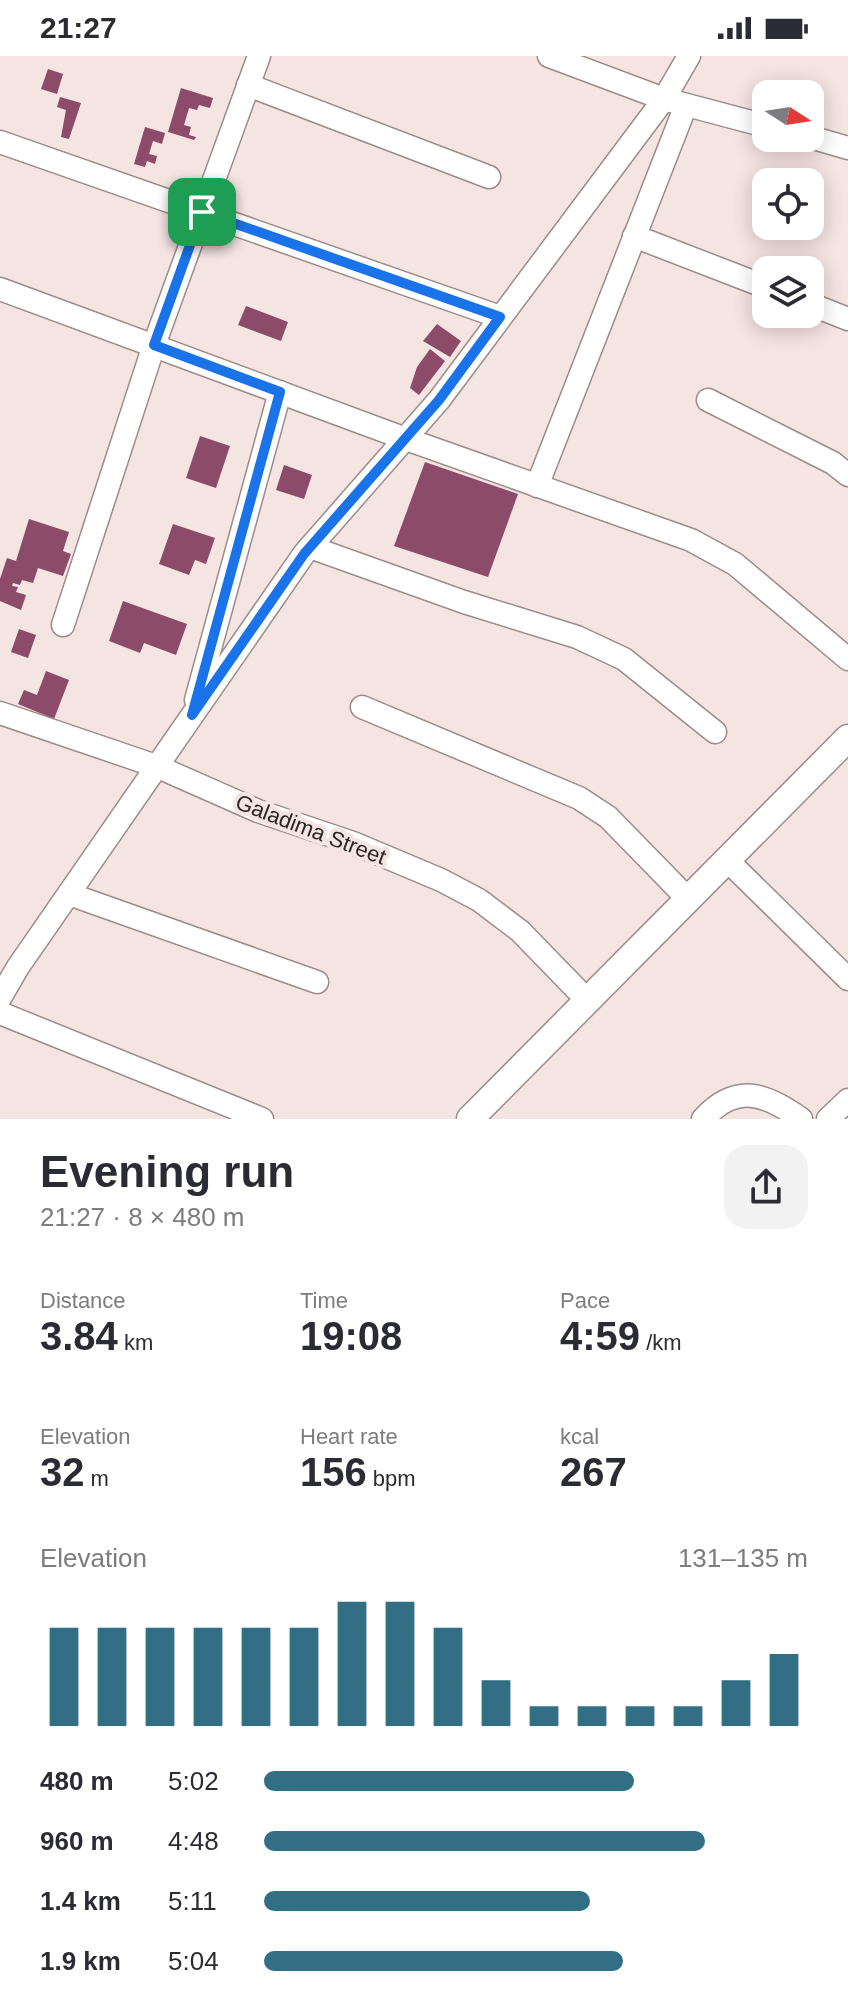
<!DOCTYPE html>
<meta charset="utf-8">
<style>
:root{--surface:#fff;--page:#f2f2f3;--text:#2b2b33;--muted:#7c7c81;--accent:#326f85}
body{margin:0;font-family:Arial,sans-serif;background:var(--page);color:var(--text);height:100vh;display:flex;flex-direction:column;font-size:30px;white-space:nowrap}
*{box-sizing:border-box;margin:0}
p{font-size:26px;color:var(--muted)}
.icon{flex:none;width:44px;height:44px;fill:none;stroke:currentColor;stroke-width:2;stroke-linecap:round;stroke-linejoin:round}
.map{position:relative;height:1063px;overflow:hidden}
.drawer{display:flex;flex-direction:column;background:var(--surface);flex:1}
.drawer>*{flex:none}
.needle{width:52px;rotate:102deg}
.tools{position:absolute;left:752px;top:24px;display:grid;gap:16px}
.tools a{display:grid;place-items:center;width:72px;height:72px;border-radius:16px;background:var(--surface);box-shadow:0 4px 20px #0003;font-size:40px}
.pin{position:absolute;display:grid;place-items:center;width:68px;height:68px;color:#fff;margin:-34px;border-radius:16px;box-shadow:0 4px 12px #0006}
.round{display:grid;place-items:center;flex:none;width:84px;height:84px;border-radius:24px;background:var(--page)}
.summary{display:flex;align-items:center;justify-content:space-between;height:136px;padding:0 40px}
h1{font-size:44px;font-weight:700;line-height:60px}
.metrics{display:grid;grid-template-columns:repeat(3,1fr);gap:12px;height:136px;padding:8px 40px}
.metrics div{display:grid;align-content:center}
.metrics b{font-size:40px;font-weight:700}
.metrics small{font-size:22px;font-weight:400}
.metrics p{font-size:22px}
.chart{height:224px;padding:16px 40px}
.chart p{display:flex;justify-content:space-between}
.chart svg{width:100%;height:144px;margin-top:8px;stroke:var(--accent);stroke-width:6}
ul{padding:0 40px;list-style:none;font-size:26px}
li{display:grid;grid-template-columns:128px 96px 1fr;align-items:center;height:60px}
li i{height:20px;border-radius:10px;background:var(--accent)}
.status{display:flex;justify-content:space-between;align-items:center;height:56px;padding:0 40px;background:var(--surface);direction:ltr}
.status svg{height:22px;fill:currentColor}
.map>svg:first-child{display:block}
.building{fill:#8c4b68}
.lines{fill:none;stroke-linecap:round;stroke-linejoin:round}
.minor-casing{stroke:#9b8c8a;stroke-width:25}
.tertiary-casing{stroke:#9b8c8a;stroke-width:29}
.minor{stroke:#fff;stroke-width:22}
.tertiary{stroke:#fff;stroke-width:26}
.route-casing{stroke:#fff;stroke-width:16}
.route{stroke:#1a73e8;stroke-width:10}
.labels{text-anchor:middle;stroke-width:8;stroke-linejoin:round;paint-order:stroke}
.street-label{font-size:22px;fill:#2b2524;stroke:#f4e4e2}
</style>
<div class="status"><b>21:27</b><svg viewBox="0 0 49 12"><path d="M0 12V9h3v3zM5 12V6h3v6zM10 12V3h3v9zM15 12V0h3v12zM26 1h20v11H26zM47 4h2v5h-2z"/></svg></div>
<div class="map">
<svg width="848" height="1063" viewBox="0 0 848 1063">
<rect width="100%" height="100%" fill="#f4e4e2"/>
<g class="building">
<path d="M48,13L63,18L57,38L41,33Z"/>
<path d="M181,32L213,42L210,52L199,49L197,54L189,52L184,69L191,71L189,79L196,81L194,84L168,76Z"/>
<path d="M60,41L81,47L69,83L61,81L66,54L57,51Z"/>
<path d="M145,71L165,77L162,88L153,85L149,98L157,100L155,108L147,105L145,111L134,108Z"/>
<path d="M246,250L288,266L281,285L238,269Z"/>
<path d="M437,268L461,285L450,301L423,285Z"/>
<path d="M430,293L445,305L419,339L410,332L417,311Z"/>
<path d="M200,380L230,390L216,432L186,422Z"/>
<path d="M425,406L518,438L488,521L394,490Z"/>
<path d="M284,409L312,419L304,443L276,434Z"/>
<path d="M29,463L69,476L63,495L71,498L63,520L38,512L33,527L22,524L20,529L13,527L12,530L18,531L16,536L26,539L21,554L0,545V523L7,502L16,505Z"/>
<path d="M173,468L215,482L206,508L195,504L189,519L159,508Z"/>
<path d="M123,545L187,568L176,599L144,587L140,597L109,585Z"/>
<path d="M19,573L36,579L28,602L11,596Z"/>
<path d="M46,615L69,624L54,663L18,648L24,634L37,639Z"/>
</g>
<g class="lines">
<g class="minor-casing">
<g id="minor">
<path d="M549,0L664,43L766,70"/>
<path d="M248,29L489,121"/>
<path d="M810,81L848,92"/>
<path d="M0,86L500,261"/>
<path d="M634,180L766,231"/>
<path d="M0,233L406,383L691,484L735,508L848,603"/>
<path d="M810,248L848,263"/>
<path d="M708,344L833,407L848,419"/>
<path d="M537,430L686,49"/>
<path d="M310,491L464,546L577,581L624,603L715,676"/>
<path d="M63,569L154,289L259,0"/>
<path d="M196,644L280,336"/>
<path d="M362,651L579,742L608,761L688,843"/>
<path d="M0,657L156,710L258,755L353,787L441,824L479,844L520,875L588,945"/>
<path d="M727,804L848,923"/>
<path d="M69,838L317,926"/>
<path d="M0,942L18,911L304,498L439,344L664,43L689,0"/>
<path d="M0,957L262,1063"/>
<path d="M703,1063C736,1027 765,1037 801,1063"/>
<path d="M828,1063L848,1044"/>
</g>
</g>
<g class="tertiary-casing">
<path id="tertiary" d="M470,1063L848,682"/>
</g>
<use href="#minor" class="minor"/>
<use href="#tertiary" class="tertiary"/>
</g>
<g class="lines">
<g class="route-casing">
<path id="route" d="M202,156L500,261L439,344L304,498L192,659L280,336L154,289Z"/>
</g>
<use href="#route" class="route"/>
</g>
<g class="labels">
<g class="street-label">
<text transform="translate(311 773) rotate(21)" y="8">Galadima Street</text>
</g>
</g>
</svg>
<div class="tools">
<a><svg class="needle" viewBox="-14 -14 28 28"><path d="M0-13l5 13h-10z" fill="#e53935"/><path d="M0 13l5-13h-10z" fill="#7c7c81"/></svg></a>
<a><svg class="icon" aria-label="locate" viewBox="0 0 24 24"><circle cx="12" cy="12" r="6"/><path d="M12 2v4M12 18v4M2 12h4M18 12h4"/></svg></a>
<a><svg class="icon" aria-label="layers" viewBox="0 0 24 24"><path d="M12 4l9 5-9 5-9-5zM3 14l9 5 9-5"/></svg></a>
</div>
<div class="pin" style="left:202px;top:156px;background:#1e9e55"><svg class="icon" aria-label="arrive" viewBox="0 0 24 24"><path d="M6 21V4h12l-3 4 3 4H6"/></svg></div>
</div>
<section class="drawer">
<div class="summary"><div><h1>Evening run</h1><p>21:27 · 8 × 480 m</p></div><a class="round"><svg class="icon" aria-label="share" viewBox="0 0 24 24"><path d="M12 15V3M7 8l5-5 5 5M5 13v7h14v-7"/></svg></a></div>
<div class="metrics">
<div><p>Distance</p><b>3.84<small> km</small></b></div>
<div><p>Time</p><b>19:08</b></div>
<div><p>Pace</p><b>4:59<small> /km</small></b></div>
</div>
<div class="metrics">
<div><p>Elevation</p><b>32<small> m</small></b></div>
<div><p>Heart rate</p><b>156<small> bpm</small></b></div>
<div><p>kcal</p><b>267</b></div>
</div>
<div class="chart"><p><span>Elevation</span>131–135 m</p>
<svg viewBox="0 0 160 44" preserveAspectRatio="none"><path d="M5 44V14M15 44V14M25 44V14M35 44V14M45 44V14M55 44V14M65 44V6M75 44V6M85 44V14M95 44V30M105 44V38M115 44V38M125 44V38M135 44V38M145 44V30M155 44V22"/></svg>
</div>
<ul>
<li><b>480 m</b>5:02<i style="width:68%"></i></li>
<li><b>960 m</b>4:48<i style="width:81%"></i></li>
<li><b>1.4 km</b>5:11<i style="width:60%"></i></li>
<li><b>1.9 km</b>5:04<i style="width:66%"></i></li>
</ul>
</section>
